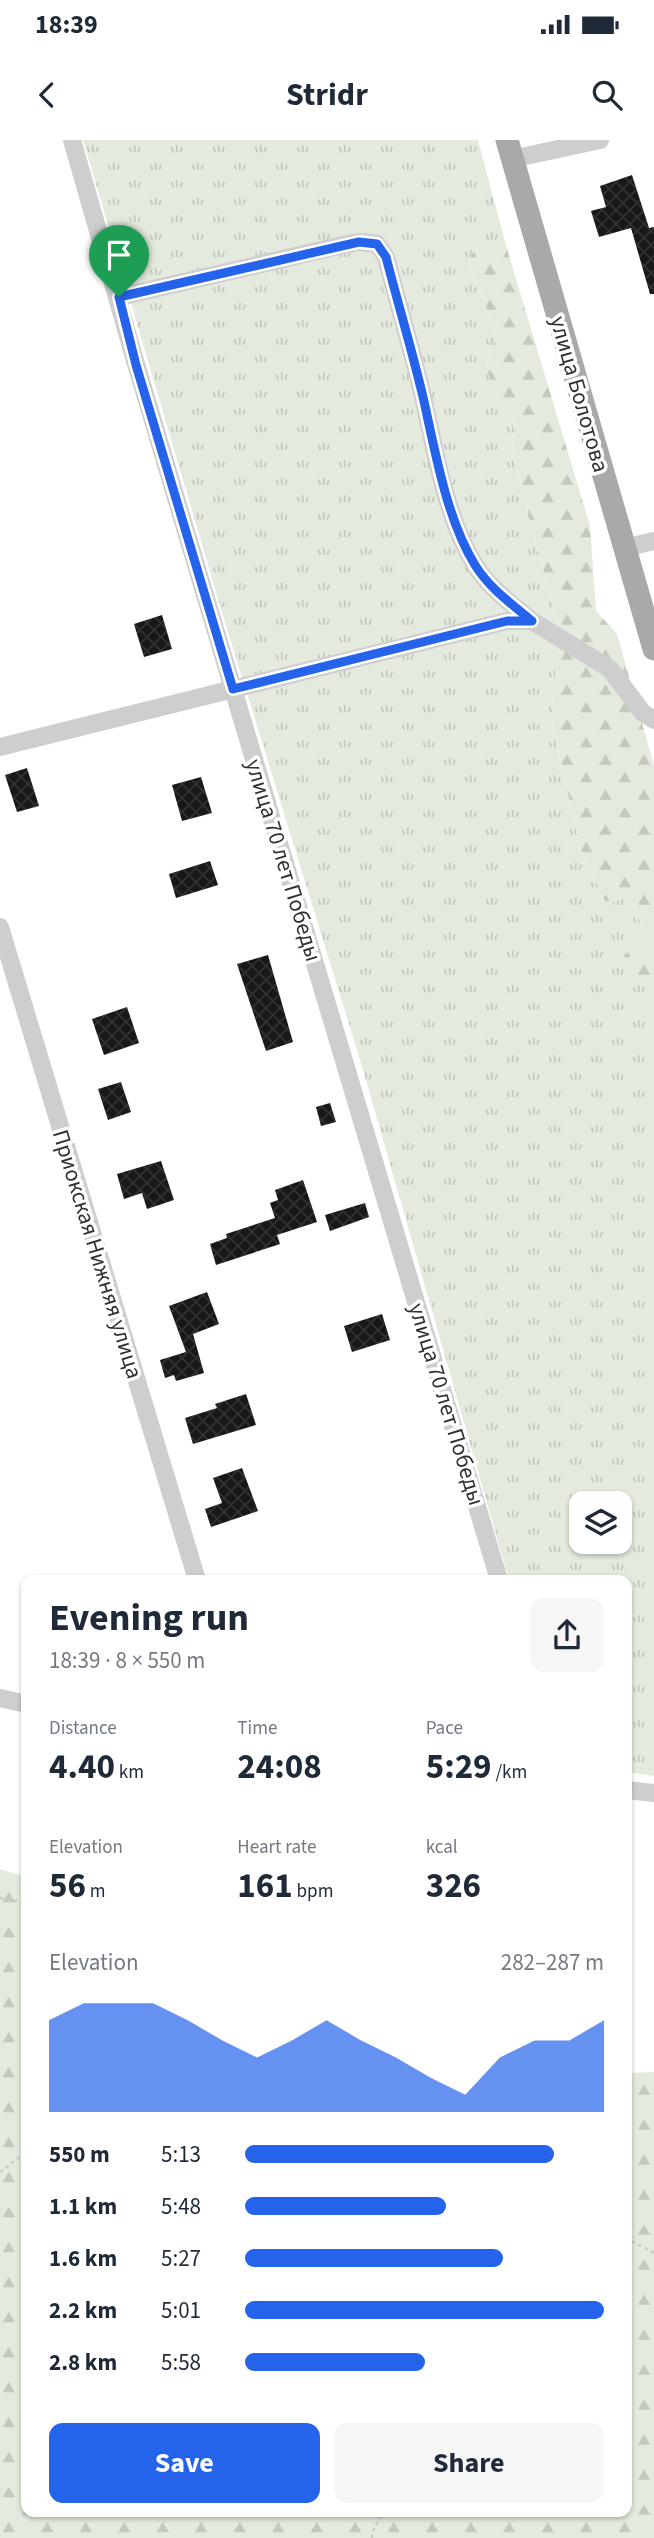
<!DOCTYPE html>
<meta charset="utf-8">
<style>
:root{--surface:#fff;--page:#f6f6f7;--text:#1f2937;--muted:#747a83;--accent:#2563eb}
body{margin:0;font-family:"Source Sans 3",sans-serif;background:var(--page);color:var(--text);height:100vh;display:flex;flex-direction:column;font-size:26px;white-space:nowrap}
*{box-sizing:border-box;margin:0}
p{font-size:23px;color:var(--muted)}
.icon{flex:none;width:38px;height:38px;fill:none;stroke:currentColor;stroke-width:2;stroke-linecap:round;stroke-linejoin:round}
.map{position:relative;flex:1;overflow:hidden}
.side{position:absolute;left:21px;top:1435px;width:611px;height:942px;display:flex;flex-direction:column;background:var(--surface);border-radius:14px;box-shadow:0 2px 5px #0004}
.side>*{flex:none}
.tools{position:absolute;left:569px;top:1351px;display:grid;gap:14px}
.tools a{display:grid;place-items:center;width:63px;height:63px;border-radius:14px;background:var(--surface);box-shadow:0 2px 5px #0004;font-size:35px}
.pin{position:absolute;display:grid;place-items:center;width:60px;height:60px;color:#fff;margin:-72px -30px;border-radius:50% 50% 50% 0;rotate:-45deg;box-shadow:0 0 7px #0007}
.pin .icon{rotate:45deg}
.round{display:grid;place-items:center;flex:none;width:74px;height:74px;border-radius:14px;background:var(--page)}
.overview{display:flex;align-items:center;justify-content:space-between;height:119px;padding:0 28px}
h1{font-size:38px;font-weight:700;line-height:52px}
.metrics{display:grid;grid-template-columns:repeat(3,1fr);gap:10px;height:119px;padding:7px 28px}
.metrics div{display:grid;align-content:center}
.metrics b{font-size:35px;font-weight:700}
.metrics small{font-size:19px;font-weight:400}
.metrics p{font-size:19px}
.chart{height:196px;padding:14px 28px}
.chart p{display:flex;justify-content:space-between}
.chart svg{width:100%;height:126px;margin-top:7px;fill:var(--accent);opacity:.7}
.action{display:flex;gap:14px;margin-top:auto;padding:14px 28px}
.action a{flex:1;height:80px;border-radius:14px;background:var(--accent);color:#fff;font-size:28px;font-weight:700;line-height:80px;text-align:center}
.action a+a{background:var(--page);color:var(--text)}
ul{padding:0 28px;list-style:none;font-size:23px}
li{display:grid;grid-template-columns:112px 84px 1fr;align-items:center;height:52px}
li i{height:18px;border-radius:9px;background:var(--accent)}
.status{display:flex;justify-content:space-between;align-items:center;height:49px;padding:0 35px;background:var(--surface);direction:ltr}
.status svg{height:19px;fill:currentColor}
header{display:flex;justify-content:space-between;align-items:center;height:91px;padding:0 28px;background:var(--surface);font-size:32px;font-weight:700}
.map>svg:first-child{display:block}
.grass{fill:url(#grass-tufts);fill-rule:evenodd}
.forest{fill:url(#forest-firs)}
.building{fill:url(#building-cross-hatch)}
.lines{fill:none;stroke-linecap:round;stroke-linejoin:round}
.path{stroke:#cbcbcb;stroke-width:2.5;stroke-dasharray:3.5 3.5;stroke-linecap:butt}
.minor{stroke:#cecece;stroke-width:18}
.major{stroke:#a9a9a9;stroke-width:23}
.route-casing{stroke:#fff;stroke-width:14}
.route{stroke:#2563eb;stroke-width:9}
.labels{text-anchor:middle;stroke-width:7;stroke-linejoin:round;paint-order:stroke}
.street-label{font-size:23px;fill:#313131;stroke:#fff}
</style>
<div class="status"><b>18:39</b><svg viewBox="0 0 49 12"><path d="M0 12V9h3v3zM5 12V6h3v6zM10 12V3h3v9zM15 12V0h3v12zM26 1h20v11H26zM47 4h2v5h-2z"/></svg></div>
<header><svg class="icon" aria-label="back" viewBox="0 0 24 24"><path d="M15 5l-7 7 7 7"/></svg>Stridr<svg class="icon" aria-label="search" viewBox="0 0 24 24"><circle cx="10" cy="10" r="6"/><path d="M15 15l6 6"/></svg></header>
<div class="map">
<svg width="654" height="2398" viewBox="0 0 654 2398">
<defs>
<pattern id="grass-tufts" width="24" height="20" patternUnits="userSpaceOnUse" patternTransform="scale(1.75)"><rect width="24" height="20" fill="#e4eadd"/><path d="M3 7l-1-3M5 7V3M7 7l1-3M15 17l-1-3M17 17v-4M19 17l1-3" fill="none" stroke="#c4c9be"/></pattern>
<pattern id="forest-firs" width="22" height="20" patternUnits="userSpaceOnUse" patternTransform="scale(1.75)"><rect width="22" height="20" fill="#e4eadd"/><path d="M5 1l3.5 6h-7zM16 11l3.5 6h-7z" fill="#c4c9be"/></pattern>
<pattern id="building-cross-hatch" width="8" height="8" patternUnits="userSpaceOnUse" patternTransform="scale(1.75)"><rect width="8" height="8" fill="#181818"/><path d="M0 0l8 8M0 8l8-8" fill="none" stroke="#313131"/></pattern>
</defs>
<rect width="100%" height="100%" fill="#fff"/>
<path class="grass" d="M83,0H478L505,102L480,104L468,121L493,185L495,199L486,228L513,272L514,319L559,489L552,581L580,708L605,761L615,762L631,750L638,755L637,776L650,799L626,825L654,851V1636L627,1632L626,1440H509L364,933L221,469ZM581,1363H620V1402H581Z"/>
<g class="forest">
<path d="M505,102L590,386L596,471L617,494L654,625V851L626,825L624,815L650,799L637,776L638,755L631,750L615,762L605,761L580,708L552,581L559,489L514,319L513,272L500,266L486,228L495,199L493,185L468,120L479,104Z"/>
<path d="M0,1729L26,1737V2371H626L627,1933L654,1932V2398H0Z"/>
</g>
<g class="building">
<path d="M632,35L649,88L654,87V154H650L631,88L599,97L591,71L606,67L600,46Z"/>
<path d="M162,475L172,509L144,517L134,484Z"/>
<path d="M27,628L39,666L17,672L5,635Z"/>
<path d="M201,637L212,673L182,681L172,645Z"/>
<path d="M210,721L218,745L176,758L169,734Z"/>
<path d="M268,815L293,902L266,911L237,824Z"/>
<path d="M127,867L139,903L104,915L92,879Z"/>
<path d="M121,942L131,972L108,980L98,949Z"/>
<path d="M330,963L336,982L321,986L316,967Z"/>
<path d="M161,1021L174,1060L147,1069L142,1053L124,1059L117,1034Z"/>
<path d="M303,1040L317,1082L277,1095L280,1104L216,1125L210,1104L227,1098L226,1094L275,1078L270,1063L278,1060L275,1050Z"/>
<path d="M365,1063L369,1077L330,1091L325,1075Z"/>
<path d="M207,1152L219,1184L193,1194L204,1233L176,1241L174,1235L165,1238L160,1220L186,1212L169,1166Z"/>
<path d="M382,1174L390,1200L352,1212L344,1186Z"/>
<path d="M246,1254L256,1285L193,1304L185,1278L217,1268L215,1264Z"/>
<path d="M242,1328L258,1371L211,1387L205,1369L222,1363L213,1338Z"/>
</g>
<g class="lines">
<g class="path">
<path d="M0,1758L26,1763"/>
<path d="M0,2032L26,2012"/>
<path d="M626,2098L654,2113"/>
<path d="M372,2398V2393L383,2371"/>
</g>
<g class="minor">
<path d="M72,0L136,224L499,1440"/>
<path d="M512,19L600,0"/>
<path d="M119,157L343,105L359,102L377,104L386,117C398,164 412,210 423,257C435,311 446,378 475,425C489,448 512,464 532,481"/>
<path d="M624,408L654,401"/>
<path d="M0,607L507,481H532L610,529L643,573L654,580"/>
<path d="M0,787L197,1440"/>
<path d="M0,1558L26,1564"/>
<path d="M626,1650L654,1653"/>
</g>
<path class="major" d="M507,0L654,509"/>
</g>
<g class="lines">
<g class="route-casing">
<path id="route" d="M359,102L377,104L386,117C398,164 412,210 423,257C435,310 446,378 475,425C489,448 512,464 532,481H507L233,549L136,225L119,157Z"/>
</g>
<use href="#route" class="route"/>
</g>
<g class="labels">
<g class="street-label">
<text transform="translate(580 254) rotate(74)" y="8">улица Болотова</text>
<text transform="translate(284 720) rotate(73)" y="8">улица 70 лет Победы</text>
<text transform="translate(98 1114) rotate(73)" y="8">Приокская Нижняя улица</text>
<text transform="translate(447 1264) rotate(73)" y="8">улица 70 лет Победы</text>
</g>
</g>
</svg>
<div class="tools">
<a><svg class="icon" aria-label="layers" viewBox="0 0 24 24"><path d="M12 4l9 5-9 5-9-5zM3 14l9 5 9-5"/></svg></a>
</div>
<div class="pin" style="left:119px;top:157px;background:#1e9e55"><svg class="icon" aria-label="arrive" viewBox="0 0 24 24"><path d="M6 21V4h12l-3 4 3 4H6"/></svg></div>
<section class="side">
<div class="overview"><div><h1>Evening run</h1><p>18:39 · 8 × 550 m</p></div><a class="round"><svg class="icon" aria-label="share" viewBox="0 0 24 24"><path d="M12 15V3M7 8l5-5 5 5M5 13v7h14v-7"/></svg></a></div>
<div class="metrics">
<div><p>Distance</p><b>4.40<small> km</small></b></div>
<div><p>Time</p><b>24:08</b></div>
<div><p>Pace</p><b>5:29<small> /km</small></b></div>
</div>
<div class="metrics">
<div><p>Elevation</p><b>56<small> m</small></b></div>
<div><p>Heart rate</p><b>161<small> bpm</small></b></div>
<div><p>kcal</p><b>326</b></div>
</div>
<div class="chart"><p><span>Elevation</span>282–287 m</p>
<svg viewBox="0 0 160 44" preserveAspectRatio="none"><path d="M0 44V12L10 6L20 6L30 6L40 12L50 19L60 25L70 19L80 12L90 19L100 25L110 32L120 38L130 25L140 19L150 19L160 12V44z"/></svg>
</div>
<ul>
<li><b>550 m</b>5:13<i style="width:86%"></i></li>
<li><b>1.1 km</b>5:48<i style="width:56%"></i></li>
<li><b>1.6 km</b>5:27<i style="width:72%"></i></li>
<li><b>2.2 km</b>5:01<i style="width:100%"></i></li>
<li><b>2.8 km</b>5:58<i style="width:50%"></i></li>
</ul>
<div class="action"><a>Save</a><a>Share</a></div>
</section>
</div>
